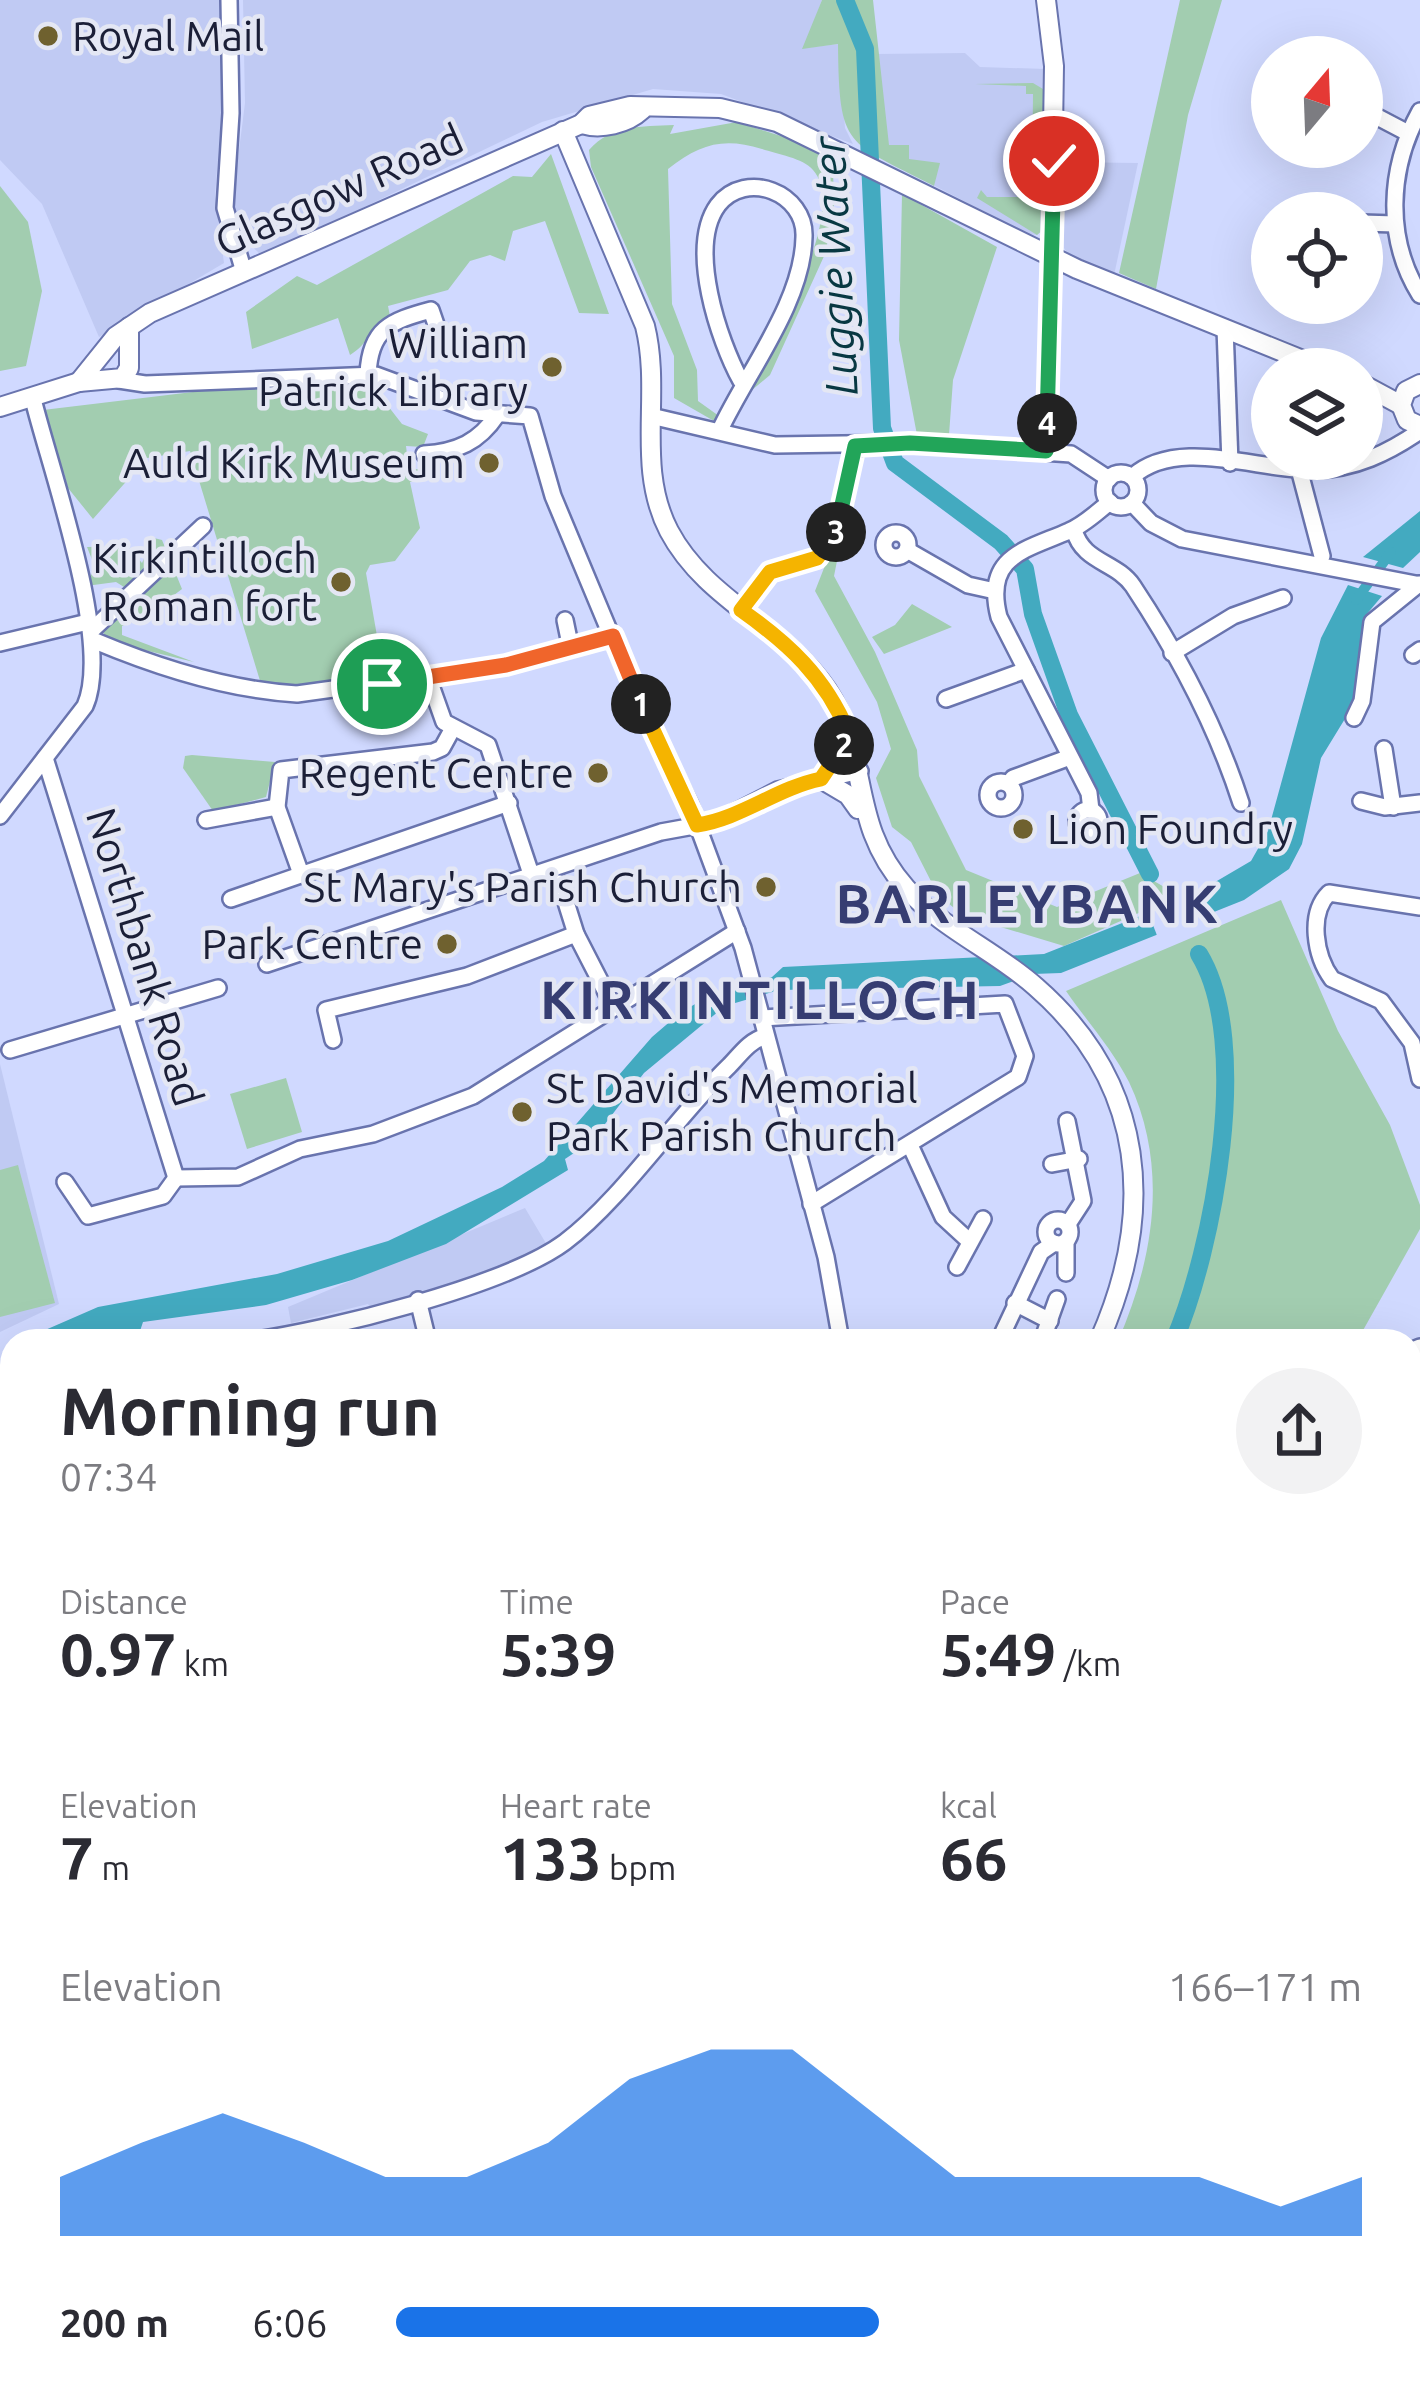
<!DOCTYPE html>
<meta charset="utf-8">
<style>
:root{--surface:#fff;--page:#f2f2f3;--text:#2b2b33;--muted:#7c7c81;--accent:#1a73e8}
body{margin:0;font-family:Ubuntu,sans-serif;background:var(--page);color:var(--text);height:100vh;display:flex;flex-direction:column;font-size:45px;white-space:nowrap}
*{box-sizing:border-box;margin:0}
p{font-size:39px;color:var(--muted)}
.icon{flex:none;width:66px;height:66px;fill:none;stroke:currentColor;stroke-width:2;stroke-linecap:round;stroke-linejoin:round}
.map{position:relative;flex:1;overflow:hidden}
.side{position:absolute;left:0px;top:1329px;width:1422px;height:1062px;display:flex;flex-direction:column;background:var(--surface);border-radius:36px 36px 0 0;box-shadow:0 12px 48px #0002}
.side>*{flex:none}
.needle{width:78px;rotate:19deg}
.tools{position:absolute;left:1251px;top:36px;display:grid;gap:24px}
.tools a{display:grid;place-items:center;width:132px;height:132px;border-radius:50%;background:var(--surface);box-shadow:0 12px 48px #0002;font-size:60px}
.pin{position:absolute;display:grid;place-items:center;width:102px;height:102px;color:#fff;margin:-51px;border:6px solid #fff;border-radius:50%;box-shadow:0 3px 12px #0007}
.km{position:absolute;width:60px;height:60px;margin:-30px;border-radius:50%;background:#222;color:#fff;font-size:33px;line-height:60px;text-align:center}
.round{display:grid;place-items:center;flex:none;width:126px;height:126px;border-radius:63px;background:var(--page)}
.summary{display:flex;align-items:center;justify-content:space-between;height:204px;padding:0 60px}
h1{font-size:66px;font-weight:700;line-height:90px}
.stats{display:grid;grid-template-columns:repeat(3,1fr);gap:18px;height:204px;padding:12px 60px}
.stats div{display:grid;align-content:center}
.stats b{font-size:60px;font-weight:700}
.stats small{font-size:33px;font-weight:400}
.stats p{font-size:33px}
.chart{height:336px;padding:24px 60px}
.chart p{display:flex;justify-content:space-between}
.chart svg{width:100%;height:216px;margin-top:12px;fill:var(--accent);opacity:.7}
ul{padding:0 60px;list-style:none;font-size:39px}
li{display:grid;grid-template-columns:192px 144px 1fr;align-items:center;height:90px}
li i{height:30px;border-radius:15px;background:var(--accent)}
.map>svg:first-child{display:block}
.built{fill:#c0caf3}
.green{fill:#a2cdb0}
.water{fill:#43aac0}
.pier{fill:#d0d9ff}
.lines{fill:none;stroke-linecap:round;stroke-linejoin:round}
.canal{stroke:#43aac0;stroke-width:10}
.river{stroke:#43aac0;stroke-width:18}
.minor-casing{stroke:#6974ae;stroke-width:20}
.major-casing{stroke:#6974ae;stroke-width:22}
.minor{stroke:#fff;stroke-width:15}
.major{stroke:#fff;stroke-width:18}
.split-1-casing{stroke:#fff;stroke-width:24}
.split-2-casing{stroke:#fff;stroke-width:24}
.split-3-casing{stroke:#fff;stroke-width:24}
.split-4-casing{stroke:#fff;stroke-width:24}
.split-5-casing{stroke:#fff;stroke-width:24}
.split-1{stroke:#f0652b;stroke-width:15}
.split-2{stroke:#f5b400;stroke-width:15}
.split-3{stroke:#f5b400;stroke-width:15}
.split-4{stroke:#22a559;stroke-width:15}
.split-5{stroke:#22a559;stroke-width:15}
.poi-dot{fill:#6f612f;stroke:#e4e7f4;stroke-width:4.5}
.labels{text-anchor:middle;stroke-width:9;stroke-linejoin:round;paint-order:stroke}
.poi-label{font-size:42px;fill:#1b1f37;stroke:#e4e7f4;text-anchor:end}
.street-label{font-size:42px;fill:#1b1f37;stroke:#e4e7f4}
.water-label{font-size:45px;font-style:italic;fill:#083842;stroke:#e4e7f4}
.district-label{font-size:54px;font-weight:bold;letter-spacing:3px;fill:#363d72;stroke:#e4e7f4}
</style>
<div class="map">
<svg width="1420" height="2391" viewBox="0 0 1420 2391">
<rect width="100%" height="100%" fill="#d0d9ff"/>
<g class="built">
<path d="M0,0H222L224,80L215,196L224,263L99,337L42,204L0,160Z"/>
<path d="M243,0H822L804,48L839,44L845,128L853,144L721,94L653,89L542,122L262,256L237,232L234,190L245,103Z"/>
<path d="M965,53L980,67L1046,69L1037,235L1027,234L891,163L875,54Z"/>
<path d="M1061,162L1138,163L1113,280L1073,261L1064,248Z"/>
<path d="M0,1064L59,1304L0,1332Z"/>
<path d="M525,1208L547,1245L494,1270L371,1309L368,1304L291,1323L288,1307Z"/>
<path d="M12,1382V1548L0,1549V1384Z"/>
</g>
<g class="green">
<path d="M822,0H873L889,145H909V159L940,163L934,186C846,140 839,150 838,44L802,49Z"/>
<path d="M1180,0H1222L1188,115L1156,289L1119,273Z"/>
<path d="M1033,83L1043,89L1045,98L1043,230L1037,235L977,198L981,190L987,197H1024L1026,190H1032L1033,94H1026V86L975,84Z"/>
<path d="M737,122L809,145L833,165L834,213L825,254L770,375L746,395C767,351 851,212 813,170C803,158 777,154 762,149C723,137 700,144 668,169L672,304L697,370L698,401L719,416L714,421L674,398V356L591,167L589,150C612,124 641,127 674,125L670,134Z"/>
<path d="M551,154L609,314L579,313L545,221L513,231L505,261L490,255L470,261L448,290L388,306L390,316C371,326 369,344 350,355L338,318L252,349L246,312L297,276L317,285L513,176L532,177Z"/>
<path d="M0,186L28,222L42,291L26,366L0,371Z"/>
<path d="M902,194L997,247L953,380L949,435H917L899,340Z"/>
<path d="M367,379L402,424L428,434L423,447L406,446L409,470L418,469L419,480L410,482L420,528L395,561L370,565L366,573L377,636L393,662C352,690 307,685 261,684L190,451L147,458L93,519L68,488L64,473H58L43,410L251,385Z"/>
<path d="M837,535L841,541L834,576L875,652L917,750L919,776L966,870L1057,907L1140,873L1166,888V901L1064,946L964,916L938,895L911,842L892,827L876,778L891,749L877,702L815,591Z"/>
<path d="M154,538L162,540L182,589L145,617L122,626V635L194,662L107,641L98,619L124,587L116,582L86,586L95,567L87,547L127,546L142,563Z"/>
<path d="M912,604L952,627L884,654L872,637L895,625Z"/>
<path d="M192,755L275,762L266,797L213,811L183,768L185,756Z"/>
<path d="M1281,900L1338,1031L1390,1125L1420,1205V1229L1357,1341H1118C1154,1258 1169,1167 1129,1082C1113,1050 1086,1020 1066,991Z"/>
<path d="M286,1078L302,1132L247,1149L230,1094Z"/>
<path d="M18,1165L55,1303L0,1317V1170Z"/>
</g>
<g class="water">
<path d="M1420,511V552L1403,568L1363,557Z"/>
<path d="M1348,585L1382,596L1366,615L1354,704L1321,758L1302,844L1289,869L1244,900L1061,973L1033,974L1000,986L779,990L725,1006L644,1073L592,1141L565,1159L568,1170L446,1244L352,1280L266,1305L143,1322L140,1331L150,1333V1340L20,1341L98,1307L277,1274L388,1241L502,1187L544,1161L652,1037L680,1013L712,994L772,977L783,967L1044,954L1193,895L1251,861L1268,831L1321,638Z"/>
</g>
<path class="pier" d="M1191,889L1203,921L1158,938L1146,907Z"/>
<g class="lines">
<path class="canal" d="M1356,600L1391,552"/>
<g class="river">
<path d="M845,0L865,49L882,428L895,463L1001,542L1025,569L1033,614L1069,715L1150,874"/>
<path d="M1174,1341C1213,1250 1253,1042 1199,954"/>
<path d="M1410,1711L1420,1713"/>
</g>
<g class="minor-casing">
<g id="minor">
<path d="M229,0L231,113L225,208L244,272"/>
<path d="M1362,78L1363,114"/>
<path d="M1366,111L1408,133"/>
<path d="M1420,111C1388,169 1385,239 1420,295"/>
<path d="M1342,149L1343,147"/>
<path d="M1333,208L1342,213"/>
<path d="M1362,223L1395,224"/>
<path d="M1225,328L1230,463"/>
<path d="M368,374C370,329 390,321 431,310L443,345"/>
<path d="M119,380L145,384L376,375L476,412L530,416L553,496L636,695L690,805L743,948L826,1257L841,1341"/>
<path d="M651,416L775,445L910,443L1071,454L1109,479"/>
<path d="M720,430C747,372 803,302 804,237C806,193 746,169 718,205C687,247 719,341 741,381"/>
<path d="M1046,451L1051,257"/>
<path d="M424,454C457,452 479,442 497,415"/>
<path d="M1299,469L1322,556"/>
<circle cx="1121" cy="490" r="17"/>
<path d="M1132,477C1178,436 1259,471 1315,470C1355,469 1388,453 1420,431"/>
<path d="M1132,503L1151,523L1182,539L1420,585"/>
<path d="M1074,530C1083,563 1116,561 1133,586C1178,654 1216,725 1241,803"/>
<circle cx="896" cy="545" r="12"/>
<path d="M907,550L968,585L995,591"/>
<path d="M741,610L770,572L817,558L829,547L840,523L855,446"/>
<path d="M565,620L571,649"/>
<path d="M91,631L203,526"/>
<path d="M95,641C157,667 230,690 297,694L506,665L613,636"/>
<path d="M0,643L88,622"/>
<path d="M1172,653L1233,616L1283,598"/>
<path d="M1413,655L1420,650"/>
<path d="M428,677L444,722L488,745L532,877"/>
<path d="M946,699L1026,670"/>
<path d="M1354,718L1362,701L1372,622L1419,584"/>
<path d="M1384,749L1393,807"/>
<path d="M45,758L176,1178"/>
<circle cx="1001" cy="795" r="13"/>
<path d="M1009,784L1013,778L1070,757"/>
<path d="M1361,801L1385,807L1420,803"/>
<circle cx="1088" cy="821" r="11"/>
<path d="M1091,810L1089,793L999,617C983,555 1027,550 1069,531C1084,525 1097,512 1110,502"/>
<path d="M0,816L85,706C113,643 51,472 33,399"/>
<path d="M206,820L277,807"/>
<path d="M301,874L277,807L281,770L433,752L442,748L453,728"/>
<path d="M560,883L576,934L613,1006"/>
<path d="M231,899L509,803"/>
<path d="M1420,907L1329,893C1308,914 1315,956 1332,979L1381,1001L1412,1043L1420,1079"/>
<path d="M267,964L661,832L716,822L778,790L860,771"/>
<path d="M761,1018L1005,1004L1025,1056L1018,1077L811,1204"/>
<path d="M333,1040L326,1010L467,976L576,934"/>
<path d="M10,1050L218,988"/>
<path d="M1067,1121L1083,1201L1068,1224"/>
<path d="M910,1145L943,1217L968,1240"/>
<path d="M1052,1164L1079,1159"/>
<path d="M176,1178L238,1177L300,1149L373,1134L473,1096L737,931"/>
<path d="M65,1182L88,1216L163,1196L176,1178"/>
<circle cx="1058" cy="1232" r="12"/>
<path d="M1066,1242V1273"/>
<path d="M957,1267L983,1219"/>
<path d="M418,1300L428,1341"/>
<path d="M1015,1303L1050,1321"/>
<path d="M249,1341C325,1331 506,1286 565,1242C621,1200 676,1117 729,1066C740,1055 749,1041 764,1037"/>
<path d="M999,1341L1041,1252L1054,1243"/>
<path d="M1042,1341L1057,1299"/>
<path d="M1410,1351L1420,1347"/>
<path d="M1410,1378H1420"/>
<path d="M0,1557L12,1556"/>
<path d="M1410,1577L1420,1583"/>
<path d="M0,1705L12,1704"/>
<path d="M0,1813H12"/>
<path d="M0,1920H12"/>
<path d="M0,1981H12"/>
<path d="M1410,2051L1411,2039"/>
<path d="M1410,2134H1420"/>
<path d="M0,2139L12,2138"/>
<path d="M0,2172H12"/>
<path d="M0,2284L12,2283"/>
<path d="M1410,2321L1420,2325"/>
<path d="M0,2374L12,2318"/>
<path d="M119,2379L155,2391"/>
<path d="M222,2379L243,2385"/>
<path d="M584,2379L587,2391"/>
<path d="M700,2379L704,2391"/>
<path d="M819,2379L822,2391"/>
<path d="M916,2379L919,2391"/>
<path d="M1042,2379L1045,2391"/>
<path d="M1320,2379L1353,2391"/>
<path d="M315,2391L321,2379"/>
</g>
</g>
<g class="major-casing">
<g id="major">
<path d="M1046,0L1054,66L1051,257"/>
<path d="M581,124C601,130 627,124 642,110"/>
<path d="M563,131L645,326C662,394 635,466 669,531C706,601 784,626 827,690C872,759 847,821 906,888C942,929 996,951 1036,987C1147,1084 1156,1213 1099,1341"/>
<path d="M79,382L116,336L150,313L581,124L589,116L630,106L720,108L777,122L1077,269L1325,369"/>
<path d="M1362,384L1401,405"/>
<path d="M1420,384L1406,391L1401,405L1407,420L1420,426"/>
<path d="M0,407L79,382L123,378L129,368V327"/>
<path d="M848,732L838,760L821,779L848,795L858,809"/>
<path d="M1410,1907L1420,1910"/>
<path d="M968,2379L972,2391"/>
<path d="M443,2391L446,2379"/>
</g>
</g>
<use href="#minor" class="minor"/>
<use href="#major" class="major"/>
</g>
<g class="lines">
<g class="split-1-casing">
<path id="split-1" d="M382,684L506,665L613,636L641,704"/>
</g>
<g class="split-2-casing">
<path id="split-2" d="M641,704L697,825C740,819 777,788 821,779L844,745"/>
</g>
<g class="split-3-casing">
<path id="split-3" d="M836,532L817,558L770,572L741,610C789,644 825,677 848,732L844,745"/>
</g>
<g class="split-4-casing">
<path id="split-4" d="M836,532L855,446L910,443L1046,451L1047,423"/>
</g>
<g class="split-5-casing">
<path id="split-5" d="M1047,423L1054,161"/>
</g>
<use href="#split-1" class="split-1"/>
<use href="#split-2" class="split-2"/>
<use href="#split-3" class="split-3"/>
<use href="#split-4" class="split-4"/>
<use href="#split-5" class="split-5"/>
</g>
<g class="poi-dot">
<circle cx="48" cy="36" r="12"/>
<circle cx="552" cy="367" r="12"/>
<circle cx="489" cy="463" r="12"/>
<circle cx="341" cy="582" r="12"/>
<circle cx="598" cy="773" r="12"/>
<circle cx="1023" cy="829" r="12"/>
<circle cx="766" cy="887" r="12"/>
<circle cx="447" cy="944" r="12"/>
<circle cx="522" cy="1112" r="12"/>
</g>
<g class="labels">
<g class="poi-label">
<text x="72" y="51" text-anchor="start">Royal Mail</text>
<text x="528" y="358">William<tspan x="528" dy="48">Patrick Library</tspan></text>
<text x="465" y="478">Auld Kirk Museum</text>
<text x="317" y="573">Kirkintilloch<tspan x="317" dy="48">Roman fort</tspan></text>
<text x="574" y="788">Regent Centre</text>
<text x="1047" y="844" text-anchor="start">Lion Foundry</text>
<text x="742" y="902">St Mary's Parish Church</text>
<text x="423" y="959">Park Centre</text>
<text x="546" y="1103" text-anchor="start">St David's Memorial<tspan x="546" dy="48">Park Parish Church</tspan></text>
</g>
<g class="street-label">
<text transform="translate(339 190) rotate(-24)" y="15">Glasgow Road</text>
<text transform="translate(145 957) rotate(73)" y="15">Northbank Road</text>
</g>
<g class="water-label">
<text transform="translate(835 266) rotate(-93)" y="16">Luggie Water</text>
</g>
<g class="district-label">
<text x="1028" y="923">BARLEYBANK</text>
<text x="761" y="1019">KIRKINTILLOCH</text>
</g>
</g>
</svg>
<div class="tools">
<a><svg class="needle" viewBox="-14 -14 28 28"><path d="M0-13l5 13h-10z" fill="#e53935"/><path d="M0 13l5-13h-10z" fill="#7c7c81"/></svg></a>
<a><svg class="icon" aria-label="locate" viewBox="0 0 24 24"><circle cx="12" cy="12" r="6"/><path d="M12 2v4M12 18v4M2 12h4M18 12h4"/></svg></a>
<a><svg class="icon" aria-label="layers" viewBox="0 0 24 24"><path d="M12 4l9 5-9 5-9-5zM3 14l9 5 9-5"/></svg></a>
</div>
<div class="pin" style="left:382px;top:684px;background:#1e9e55"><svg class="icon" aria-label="arrive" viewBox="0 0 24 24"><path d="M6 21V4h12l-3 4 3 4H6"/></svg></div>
<div class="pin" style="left:1054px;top:161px;background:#d93025"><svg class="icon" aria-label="check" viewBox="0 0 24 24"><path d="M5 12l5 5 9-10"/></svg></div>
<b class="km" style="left:641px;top:704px">1</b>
<b class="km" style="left:844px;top:745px">2</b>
<b class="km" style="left:836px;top:532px">3</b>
<b class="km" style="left:1047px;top:423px">4</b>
<section class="side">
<div class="summary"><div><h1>Morning run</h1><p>07:34</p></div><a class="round"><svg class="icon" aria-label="share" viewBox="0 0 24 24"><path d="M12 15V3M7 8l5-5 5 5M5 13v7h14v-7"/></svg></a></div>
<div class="stats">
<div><p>Distance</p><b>0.97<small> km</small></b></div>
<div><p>Time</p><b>5:39</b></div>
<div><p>Pace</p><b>5:49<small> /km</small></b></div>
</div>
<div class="stats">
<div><p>Elevation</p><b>7<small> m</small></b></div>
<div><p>Heart rate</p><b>133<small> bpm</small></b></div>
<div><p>kcal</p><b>66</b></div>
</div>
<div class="chart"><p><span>Elevation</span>166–171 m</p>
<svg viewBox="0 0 160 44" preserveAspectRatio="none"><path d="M0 44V32L10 25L20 19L30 25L40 32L50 32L60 25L70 12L80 6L90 6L100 19L110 32L120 32L130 32L140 32L150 38L160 32V44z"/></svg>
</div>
<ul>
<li><b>200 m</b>6:06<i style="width:50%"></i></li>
</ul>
</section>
</div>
